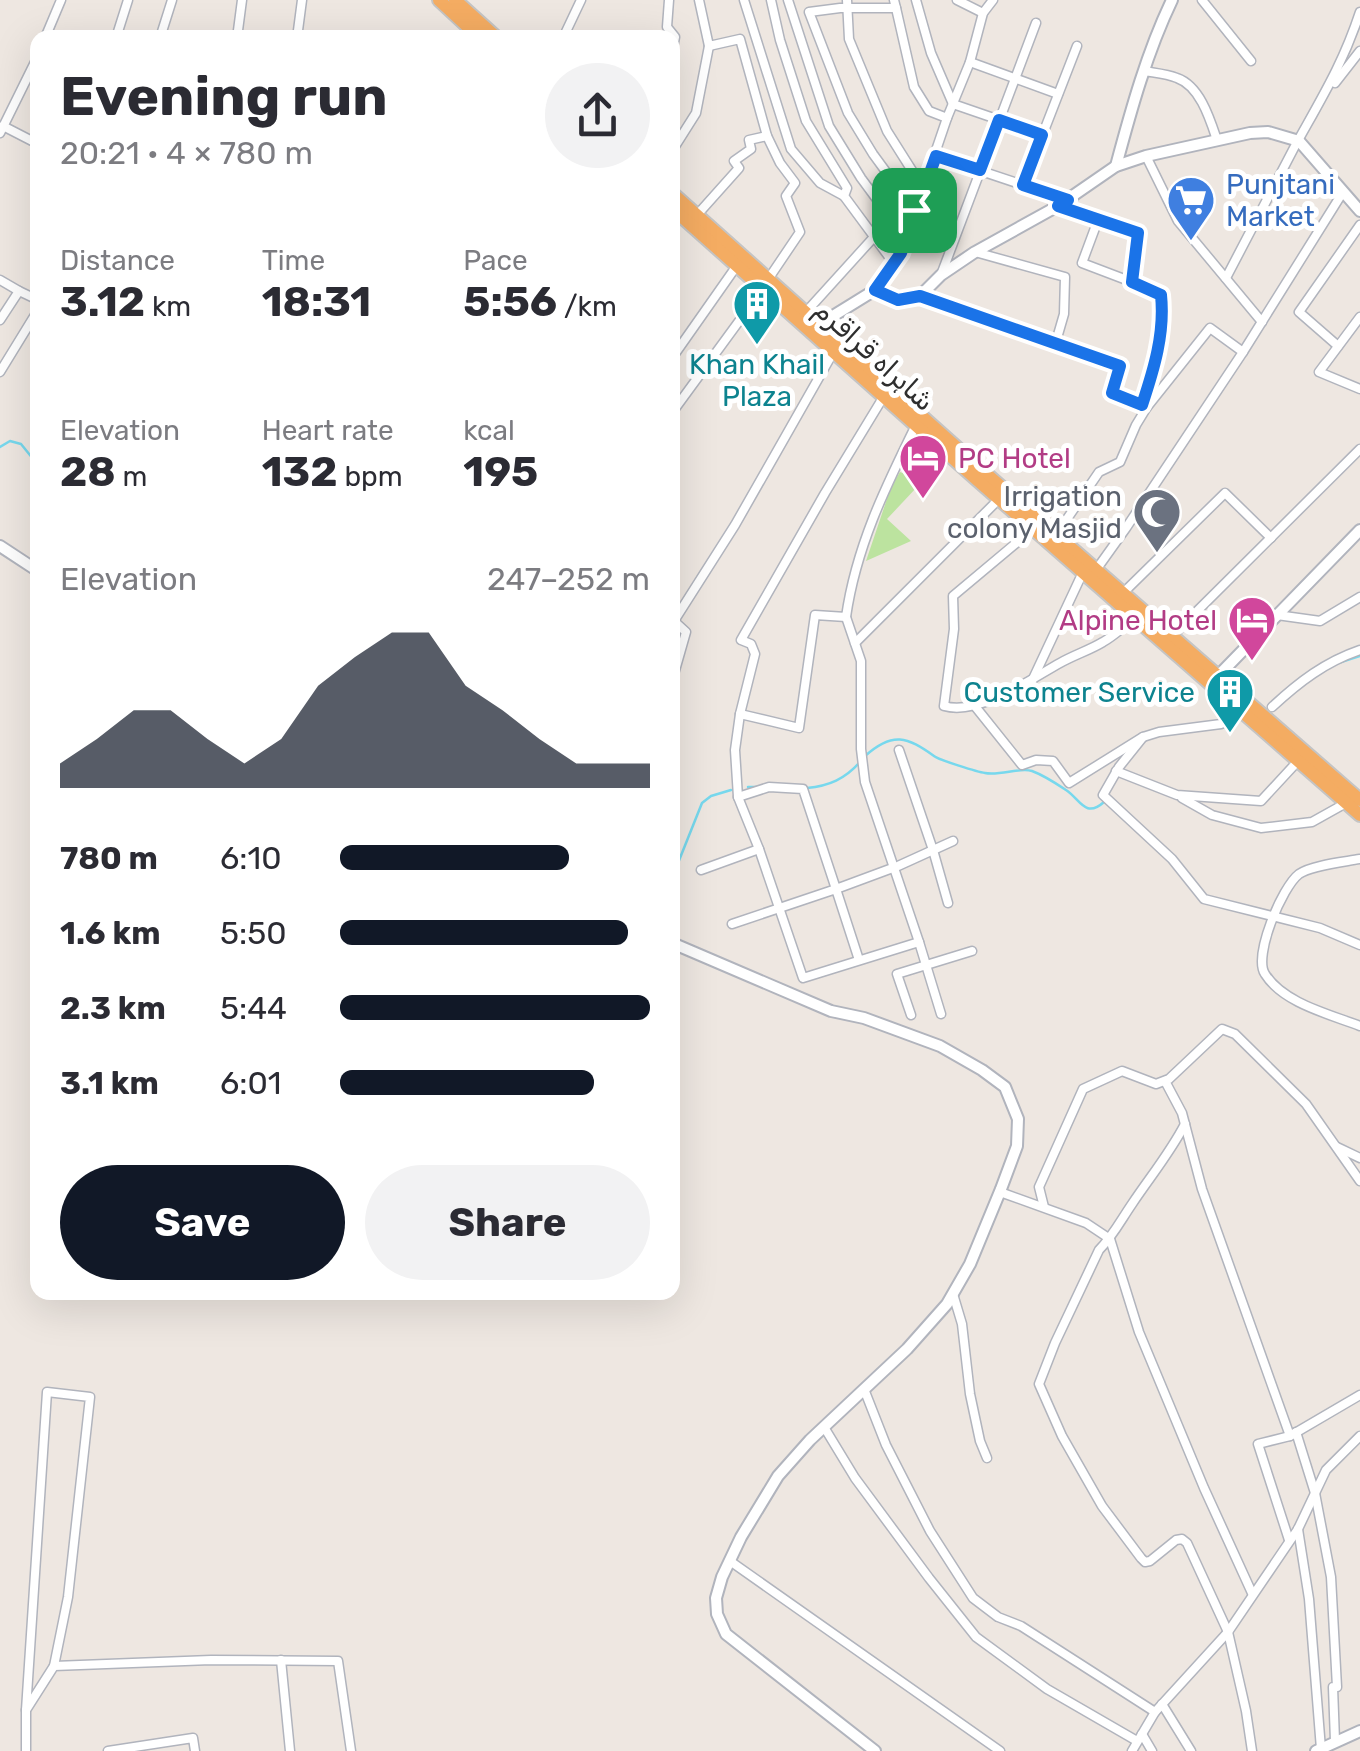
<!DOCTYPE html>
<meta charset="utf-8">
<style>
:root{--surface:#fff;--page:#f2f2f3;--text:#2b2b33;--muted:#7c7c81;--accent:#111827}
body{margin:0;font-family:Rubik,"Noto Sans Arabic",sans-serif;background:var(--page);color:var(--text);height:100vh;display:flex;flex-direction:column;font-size:38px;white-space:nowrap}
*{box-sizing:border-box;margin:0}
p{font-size:32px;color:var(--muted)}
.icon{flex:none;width:55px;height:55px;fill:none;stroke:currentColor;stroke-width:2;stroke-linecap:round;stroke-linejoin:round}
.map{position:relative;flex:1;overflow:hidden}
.sheet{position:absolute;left:30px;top:30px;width:650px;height:1270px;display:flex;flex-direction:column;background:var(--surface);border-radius:20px;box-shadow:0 10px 40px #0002}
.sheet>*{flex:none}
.pin{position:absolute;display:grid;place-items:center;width:85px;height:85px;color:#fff;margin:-42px;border-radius:20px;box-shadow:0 5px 15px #0006}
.round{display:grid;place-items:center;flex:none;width:105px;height:105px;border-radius:52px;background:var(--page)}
.head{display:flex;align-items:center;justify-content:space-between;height:170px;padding:0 30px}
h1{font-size:55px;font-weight:700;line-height:75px}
.metrics{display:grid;grid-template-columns:repeat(3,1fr);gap:15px;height:170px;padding:10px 30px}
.metrics div{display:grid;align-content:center}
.metrics b{font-size:42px;font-weight:700}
.metrics small{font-size:28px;font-weight:400}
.metrics p{font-size:28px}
.chart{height:280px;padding:20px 30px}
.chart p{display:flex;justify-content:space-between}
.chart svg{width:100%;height:180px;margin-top:10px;fill:var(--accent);opacity:.7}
.action{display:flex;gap:20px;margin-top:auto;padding:20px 30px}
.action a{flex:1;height:115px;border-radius:60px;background:var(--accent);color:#fff;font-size:40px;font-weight:700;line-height:115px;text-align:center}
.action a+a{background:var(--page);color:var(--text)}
ul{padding:0 30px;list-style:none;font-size:32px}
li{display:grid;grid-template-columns:160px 120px 1fr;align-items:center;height:75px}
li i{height:25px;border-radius:12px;background:var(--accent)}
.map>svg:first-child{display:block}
.green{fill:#bce39f}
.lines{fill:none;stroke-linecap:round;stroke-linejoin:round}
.stream{stroke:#77d8ed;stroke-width:2.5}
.minor-casing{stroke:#b1b4bd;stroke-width:11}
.tertiary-casing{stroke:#b1b4bd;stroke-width:14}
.trunk-casing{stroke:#c4c4c4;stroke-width:16}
.minor{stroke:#fff;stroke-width:8}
.tertiary{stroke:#fff;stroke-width:10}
.trunk{stroke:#f4ac62;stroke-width:12}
.route-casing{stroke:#fff;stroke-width:20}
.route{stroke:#1a73e8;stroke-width:12}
.labels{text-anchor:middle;stroke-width:10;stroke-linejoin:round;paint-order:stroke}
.shop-label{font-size:28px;fill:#366cbe;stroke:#fff;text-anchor:start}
.street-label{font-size:28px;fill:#2e2e2e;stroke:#fff}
.culture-label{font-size:28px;fill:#0d838f;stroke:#fff}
.hotel-label{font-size:28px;fill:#b23c85;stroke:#fff;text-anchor:start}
.worship-label{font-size:28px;fill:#5b616d;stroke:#fff;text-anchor:end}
</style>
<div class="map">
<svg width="1360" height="1751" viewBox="0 0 1360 1751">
<rect width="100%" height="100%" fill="#eee7e1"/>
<path class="green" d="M900,472L919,479L915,484L917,487L887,519L911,541L866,561L891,487Z"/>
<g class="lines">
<g class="stream">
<path d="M0,447L10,441L21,444L38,465"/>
<path d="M1338,663L1360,656"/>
<path d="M1192,731L1228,727L1239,721"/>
<path d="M865,756C893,731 907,737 934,756C939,760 978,772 985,773C1000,776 1020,767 1032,771C1043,775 1057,784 1066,790C1080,799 1085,819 1104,802"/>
<path d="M748,787H759"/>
<path d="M807,788C829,786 845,779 860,762"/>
<path d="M672,878L702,803L711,796L731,790"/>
</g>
<g class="minor-casing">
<g id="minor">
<path d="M669,0L667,27L675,37L672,53"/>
<path d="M699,0L709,46L740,39L767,136L780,163L795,183L786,196L800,232L769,278"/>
<path d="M744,0L791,149L820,183L844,196"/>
<path d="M771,0L780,40L806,121L847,188L844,196L895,265"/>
<path d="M788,0L829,126L861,178L906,239"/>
<path d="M847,0L849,39L887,131L923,188"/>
<path d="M894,0L896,8H840L809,12L848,113L873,154L914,210"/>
<path d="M916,0L931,53L953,104L1043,135"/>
<path d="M957,0L983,13"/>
<path d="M1202,0L1251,61"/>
<path d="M896,8L914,87L929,111L947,118"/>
<path d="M45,38L61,0"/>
<path d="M116,38L128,0"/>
<path d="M160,38L172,0"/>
<path d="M237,38L242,0"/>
<path d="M297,38L302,0"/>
<path d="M563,38L581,0"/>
<path d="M970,62L1058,94"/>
<path d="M1144,71C1155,73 1167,74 1177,78C1200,86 1210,119 1217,140"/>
<path d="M1335,83L1360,51"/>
<path d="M3,126L38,144"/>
<path d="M0,133L38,56"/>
<path d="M672,151L696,113L709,46"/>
<path d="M936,156L1068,200"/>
<path d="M1146,156L1178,221L1262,322"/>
<path d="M1023,185L1077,46"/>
<path d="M1058,206L1138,233L1132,282L1082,263L1098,220"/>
<path d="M697,215L739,168L734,161L751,149L749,140L767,136"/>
<path d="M975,252L1065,277L1064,314L1055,345"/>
<path d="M941,275L1036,23"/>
<path d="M1226,278C1249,234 1272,190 1295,146C1321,99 1343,64 1360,12"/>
<path d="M0,280L19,291"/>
<path d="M1132,282L1161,295C1165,333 1154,369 1142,405"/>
<path d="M875,290L901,253L947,118L970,62L983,13L993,0"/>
<path d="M920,296L1120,367L1112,393L1147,407L1136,425L1120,462L1099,472L1056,535"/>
<path d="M806,312L874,237"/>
<path d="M1360,317L1319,372L1360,389"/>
<path d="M0,320L19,291L38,300"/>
<path d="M1338,346L1299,312L1360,225"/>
<path d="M1243,352L1343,192"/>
<path d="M672,358L738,264"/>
<path d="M0,372L38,310"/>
<path d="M884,396L825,493L741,640L751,644L755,654L740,714L735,750L738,797L759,849L803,978L919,942L941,1014"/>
<path d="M672,417L674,410L764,287"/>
<path d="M1033,529L953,596L954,629L944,706C979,716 1031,679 1060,663C1074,655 1090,650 1103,642C1114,636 1124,626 1135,618"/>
<path d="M1096,570L1126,528L1243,352L1210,328L1147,407"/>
<path d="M1122,594L1225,493L1271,538"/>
<path d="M1277,615L1320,621L1360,597"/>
<path d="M846,617L861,661V749L865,782L919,942"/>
<path d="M1172,636L1360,449"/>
<path d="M855,643L999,499"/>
<path d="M672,681L686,632L674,621L735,525L834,351"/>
<path d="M1032,681L1083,572"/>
<path d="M974,705L1022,765L1036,760L1053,761L1069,783L1143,737L1159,732L1221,724L1243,713"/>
<path d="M1272,707C1299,682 1325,662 1360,650"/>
<path d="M740,714L799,728L815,615L846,617C856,547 885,488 916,425"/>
<path d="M1143,737L1119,767L1103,795L1172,859L1204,899L1320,928L1360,945"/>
<path d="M899,750L933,850L948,903"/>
<path d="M1116,771L1177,795L1261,801L1298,761"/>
<path d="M738,797L769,787L803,789L836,889L898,866L953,841"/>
<path d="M1182,798L1212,815L1261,828L1312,822L1346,803"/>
<path d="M1360,859C1344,862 1312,865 1299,874C1282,887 1253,956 1265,974C1283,1003 1329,1014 1360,1026"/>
<path d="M701,870L759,849"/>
<path d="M732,924L836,889L859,960"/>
<path d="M911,1015L897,974L972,951"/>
<path d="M1165,1081L1182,1113L1202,1189L1290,1436"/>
<path d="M1185,1124C1170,1153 1150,1177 1132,1204C1121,1220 1113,1236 1099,1250L1055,1343L1039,1384L1062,1436L1102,1506L1141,1558L1145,1562L1150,1561L1176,1540L1182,1539L1187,1543L1228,1632L1246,1711L1252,1751"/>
<path d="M1337,1147L1360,1158"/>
<path d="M1000,1192L1086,1223L1110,1239L1139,1332L1204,1488L1252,1593"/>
<path d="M1044,1207L1039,1187L1083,1089L1122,1071L1156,1084L1169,1079L1222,1029L1235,1034L1306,1104L1360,1181"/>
<path d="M953,1294L962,1324L970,1394L980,1441L987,1458"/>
<path d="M864,1389L886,1445L930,1531L973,1598L998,1617L1021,1626L1155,1712"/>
<path d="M824,1427L855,1478L929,1578L976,1637L1047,1689L1137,1741"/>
<path d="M1296,1432L1315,1493L1331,1577L1337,1687H1333L1335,1741"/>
<path d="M1298,1529L1309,1599L1321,1749"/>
<path d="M1289,1540L1258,1444L1290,1436L1360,1395"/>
<path d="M730,1561L1000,1751"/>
<path d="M281,1660L290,1751"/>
<path d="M1162,1704L1191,1751"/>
<path d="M26,1710L47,1392L90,1397L68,1597L54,1666"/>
<path d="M1142,1734L1152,1751"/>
<path d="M26,1751V1710L54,1666L211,1660L338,1661L351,1751"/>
<path d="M108,1751L193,1738L195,1751"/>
<path d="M1132,1751L1155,1712L1228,1632L1298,1529L1326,1470L1360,1436"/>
</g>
</g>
<g class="tertiary-casing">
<g id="tertiary">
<path d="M1116,166C1131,110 1147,52 1172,0"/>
<path d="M820,324L875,290L898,300L920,296L941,275L975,252L1058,206L1116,166L1146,156L1250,133L1268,132L1299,141L1360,211"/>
<path d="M0,546L38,571"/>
<path d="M1217,677L1360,530"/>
<path d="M672,943L831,1011L864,1018L940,1046L982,1070L1005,1087L1018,1119L1017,1146L1001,1189L970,1264L947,1304L907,1349L810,1440L778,1476L741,1537L722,1577L716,1598L717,1614L726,1634L875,1751"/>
<path d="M1316,1751L1360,1731"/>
</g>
</g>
<g class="trunk-casing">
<g id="trunk">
<path d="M439,0L480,38"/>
<path d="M455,0L497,38"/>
<path d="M672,193L983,471L1360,800"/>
<path d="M672,208L975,478L1360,815"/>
</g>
</g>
<use href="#minor" class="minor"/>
<use href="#tertiary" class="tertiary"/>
<use href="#trunk" class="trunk"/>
</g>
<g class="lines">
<g class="route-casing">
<path id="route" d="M999,120L1042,135L1023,185L1068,200L1058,206L1138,233L1132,282L1161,295C1165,333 1154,369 1142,405L1112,393L1120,366L920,296L898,300L875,290L901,253L936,156L980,170Z"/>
</g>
<use href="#route" class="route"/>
</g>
<defs>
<g id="supermarket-pin" transform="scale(2.5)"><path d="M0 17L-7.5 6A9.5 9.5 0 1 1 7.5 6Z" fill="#3f7fe0" stroke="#fff"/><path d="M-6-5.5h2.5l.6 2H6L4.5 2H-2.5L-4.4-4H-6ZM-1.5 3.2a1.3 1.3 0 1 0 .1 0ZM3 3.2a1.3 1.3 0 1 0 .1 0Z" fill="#fff"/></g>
<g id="building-pin" transform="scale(2.5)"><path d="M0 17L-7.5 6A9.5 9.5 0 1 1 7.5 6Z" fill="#0f9aa8" stroke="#fff"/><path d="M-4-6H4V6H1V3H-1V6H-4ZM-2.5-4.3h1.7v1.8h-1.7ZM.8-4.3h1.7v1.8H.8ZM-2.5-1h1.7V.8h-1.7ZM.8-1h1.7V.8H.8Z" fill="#fff"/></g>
<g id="hotel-pin" transform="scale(2.5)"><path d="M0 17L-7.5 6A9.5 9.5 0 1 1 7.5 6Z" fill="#d1479c" stroke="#fff"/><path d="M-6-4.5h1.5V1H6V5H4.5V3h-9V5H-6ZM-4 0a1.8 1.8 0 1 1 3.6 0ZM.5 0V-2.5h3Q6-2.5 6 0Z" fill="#fff"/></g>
<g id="mosque-pin" transform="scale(2.5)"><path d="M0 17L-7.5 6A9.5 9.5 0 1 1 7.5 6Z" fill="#6b7280" stroke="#fff"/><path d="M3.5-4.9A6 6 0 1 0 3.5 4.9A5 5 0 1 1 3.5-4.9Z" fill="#fff"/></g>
</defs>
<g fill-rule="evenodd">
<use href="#supermarket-pin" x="1191" y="200"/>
<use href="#building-pin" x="757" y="304"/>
<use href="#hotel-pin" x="923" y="458"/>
<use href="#mosque-pin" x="1157" y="512"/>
<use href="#hotel-pin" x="1252" y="620"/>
<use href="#building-pin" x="1230" y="692"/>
</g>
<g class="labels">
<g class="shop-label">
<text x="1226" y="194">Punjtani<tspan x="1226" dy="32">Market</tspan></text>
</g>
<g class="street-label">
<text transform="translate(875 355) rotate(42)" y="10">شاہراہ قراقرم</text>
</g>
<g class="culture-label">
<text x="757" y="374">Khan Khail<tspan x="757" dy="32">Plaza</tspan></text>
<text x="1195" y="702" text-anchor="end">Customer Service</text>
</g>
<g class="hotel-label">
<text x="958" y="468">PC Hotel</text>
<text x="1217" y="630" text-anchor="end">Alpine Hotel</text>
</g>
<g class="worship-label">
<text x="1122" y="506">Irrigation<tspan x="1122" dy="32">colony Masjid</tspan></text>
</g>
</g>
</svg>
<div class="pin" style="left:914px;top:210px;background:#1e9e55"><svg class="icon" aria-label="arrive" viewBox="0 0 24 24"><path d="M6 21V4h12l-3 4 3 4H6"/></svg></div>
<section class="sheet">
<div class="head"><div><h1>Evening run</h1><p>20:21 · 4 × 780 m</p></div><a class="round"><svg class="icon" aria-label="share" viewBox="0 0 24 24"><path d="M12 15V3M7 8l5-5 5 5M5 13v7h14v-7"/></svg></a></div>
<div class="metrics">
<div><p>Distance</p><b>3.12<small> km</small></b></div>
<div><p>Time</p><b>18:31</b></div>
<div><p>Pace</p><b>5:56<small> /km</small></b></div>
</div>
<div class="metrics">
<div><p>Elevation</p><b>28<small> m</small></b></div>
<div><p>Heart rate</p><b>132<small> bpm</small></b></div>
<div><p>kcal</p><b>195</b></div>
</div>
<div class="chart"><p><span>Elevation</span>247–252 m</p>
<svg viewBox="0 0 160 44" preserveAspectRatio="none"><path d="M0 44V38L10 32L20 25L30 25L40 32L50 38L60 32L70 19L80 12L90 6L100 6L110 19L120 25L130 32L140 38L150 38L160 38V44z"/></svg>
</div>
<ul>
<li><b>780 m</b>6:10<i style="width:74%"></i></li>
<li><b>1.6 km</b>5:50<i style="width:93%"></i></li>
<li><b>2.3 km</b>5:44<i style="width:100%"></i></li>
<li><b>3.1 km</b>6:01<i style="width:82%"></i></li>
</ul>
<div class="action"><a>Save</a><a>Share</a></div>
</section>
</div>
